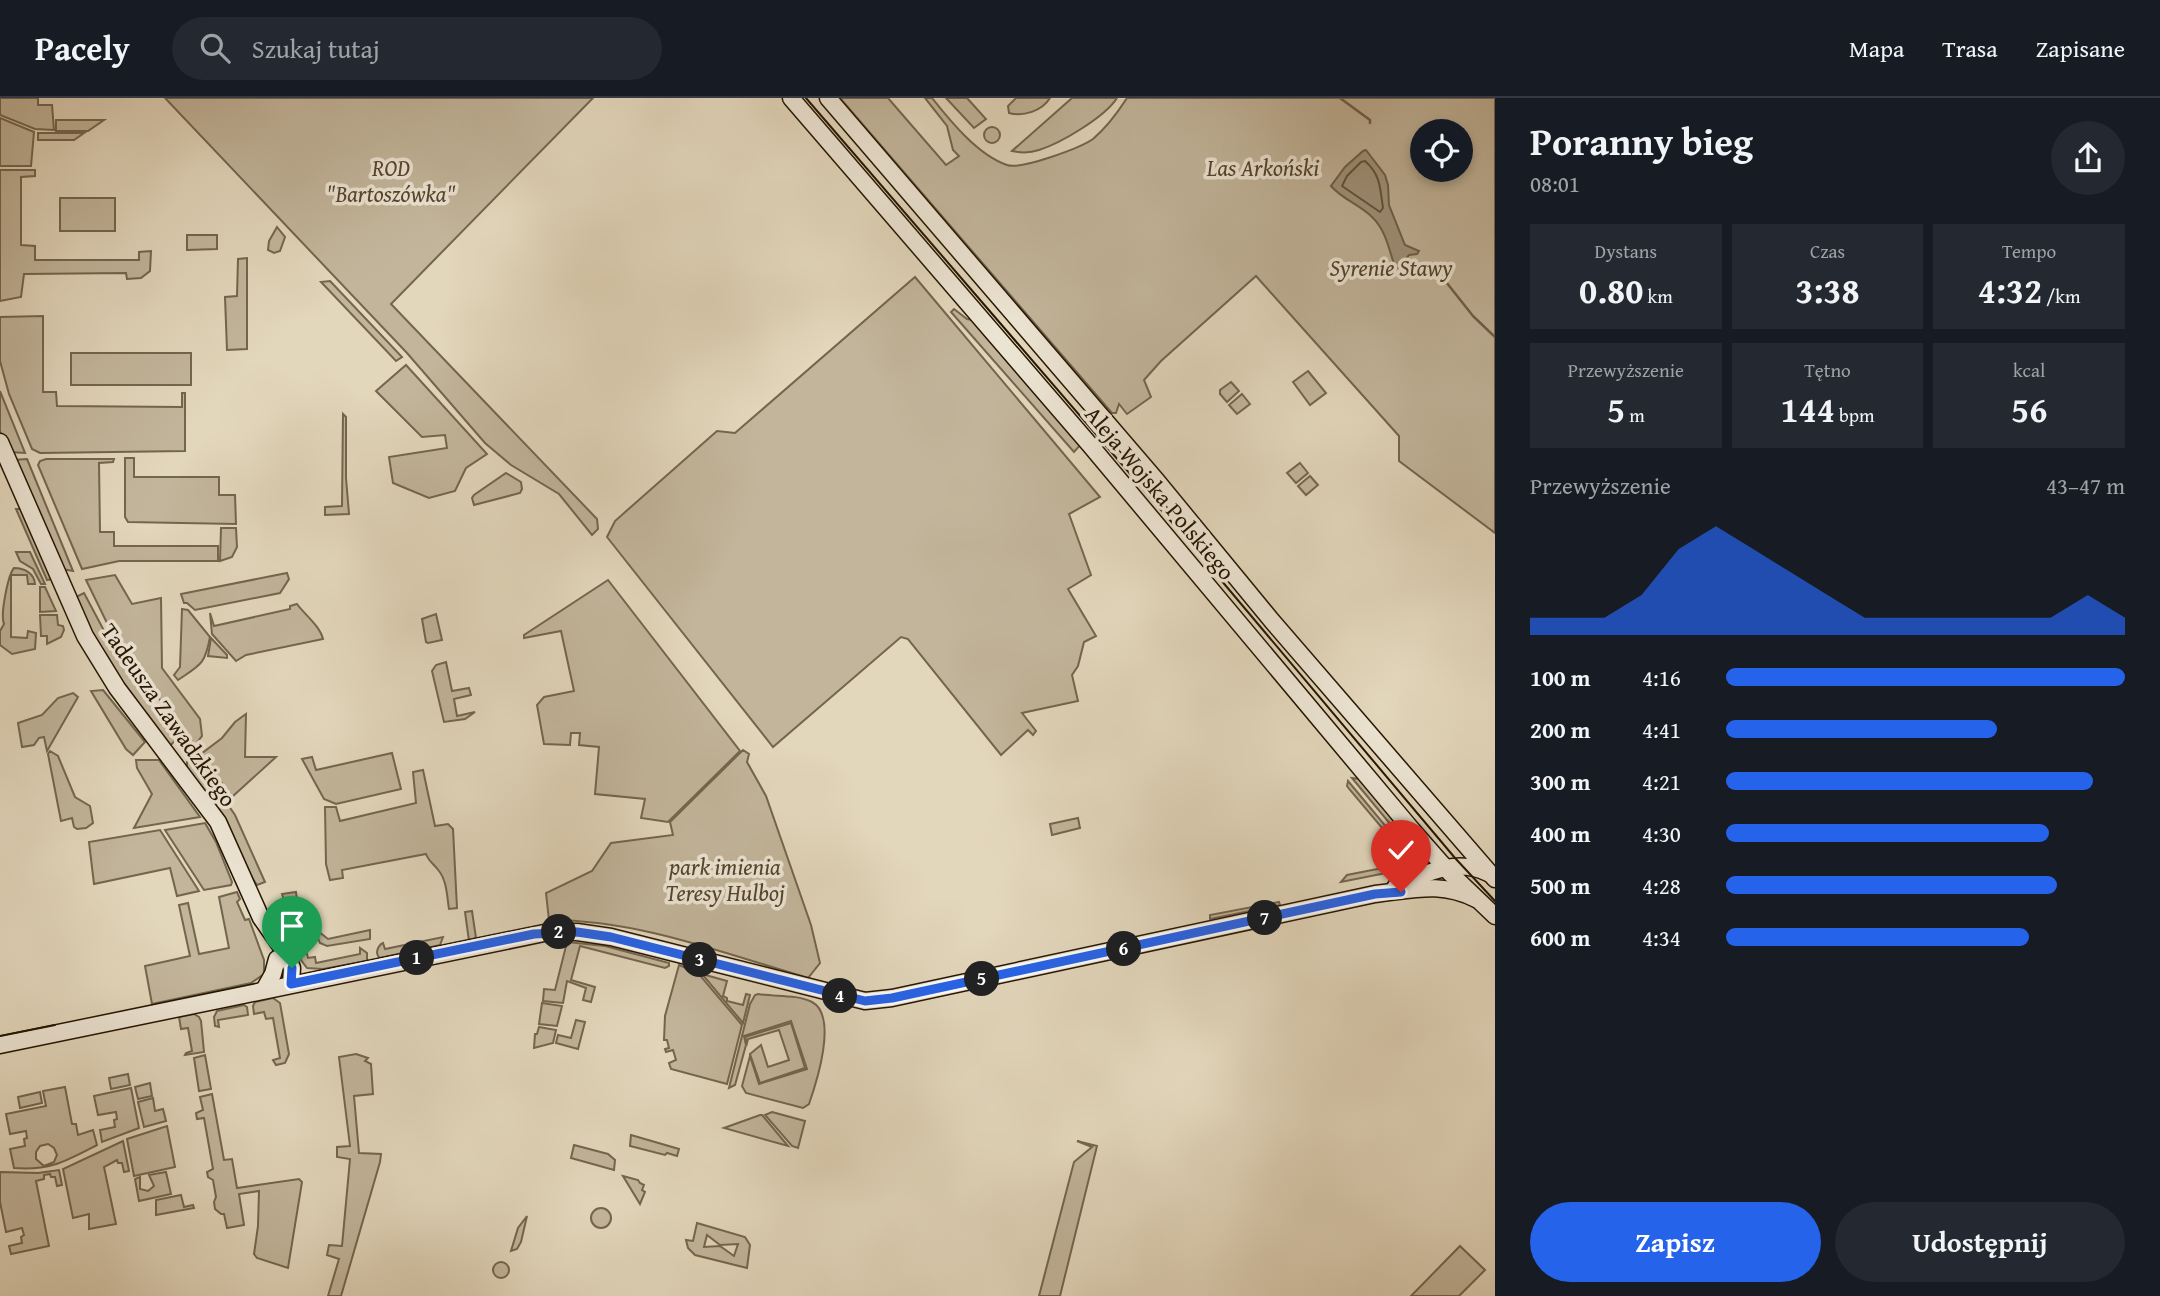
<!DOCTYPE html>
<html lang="pl">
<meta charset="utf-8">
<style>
:root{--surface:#171b24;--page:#242831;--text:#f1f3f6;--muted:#9ea1a6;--line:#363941;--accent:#2563eb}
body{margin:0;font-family:"Gentium Book Plus",serif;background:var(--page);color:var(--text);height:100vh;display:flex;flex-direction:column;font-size:26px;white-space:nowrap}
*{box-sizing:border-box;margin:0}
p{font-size:23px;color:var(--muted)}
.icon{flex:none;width:38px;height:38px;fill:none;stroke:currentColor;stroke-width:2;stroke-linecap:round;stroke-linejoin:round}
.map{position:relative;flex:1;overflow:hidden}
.drawer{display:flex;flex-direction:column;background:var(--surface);width:665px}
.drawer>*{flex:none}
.controls{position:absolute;left:1410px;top:21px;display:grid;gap:14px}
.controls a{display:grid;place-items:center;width:63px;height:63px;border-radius:50%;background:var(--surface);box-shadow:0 4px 10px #0003;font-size:35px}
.pin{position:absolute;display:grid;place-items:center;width:60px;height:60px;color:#fff;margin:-72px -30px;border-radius:50% 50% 50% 0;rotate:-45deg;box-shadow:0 0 7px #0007}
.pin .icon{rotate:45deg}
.km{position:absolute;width:35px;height:35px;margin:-18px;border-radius:50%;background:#222;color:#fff;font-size:19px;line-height:35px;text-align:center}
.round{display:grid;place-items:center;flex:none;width:74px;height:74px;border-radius:37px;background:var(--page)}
.summary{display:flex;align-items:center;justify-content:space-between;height:119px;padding:0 35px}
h1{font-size:38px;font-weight:700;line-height:52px}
.stats{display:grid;grid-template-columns:repeat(3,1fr);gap:10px;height:119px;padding:7px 35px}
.stats div{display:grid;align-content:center;border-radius:0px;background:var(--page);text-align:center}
.stats b{font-size:35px;font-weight:700}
.stats small{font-size:19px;font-weight:400}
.stats p{font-size:19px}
.chart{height:196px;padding:14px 35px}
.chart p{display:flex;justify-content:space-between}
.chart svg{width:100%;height:126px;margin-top:7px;fill:var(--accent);opacity:.7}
.button{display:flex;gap:14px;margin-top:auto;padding:14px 35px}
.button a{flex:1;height:80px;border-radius:42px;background:var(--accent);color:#fff;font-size:28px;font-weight:700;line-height:80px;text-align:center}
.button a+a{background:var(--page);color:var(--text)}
ul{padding:0 35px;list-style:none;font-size:23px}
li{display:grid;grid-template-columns:112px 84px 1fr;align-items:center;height:52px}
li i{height:18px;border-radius:9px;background:var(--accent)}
header{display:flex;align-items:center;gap:42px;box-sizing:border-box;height:98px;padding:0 35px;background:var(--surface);border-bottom:2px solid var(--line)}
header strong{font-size:33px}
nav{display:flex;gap:38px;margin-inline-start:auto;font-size:24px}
.search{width:490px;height:63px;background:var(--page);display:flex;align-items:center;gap:18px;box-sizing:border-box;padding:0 24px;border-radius:38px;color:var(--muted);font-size:26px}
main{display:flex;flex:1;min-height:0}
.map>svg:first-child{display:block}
.green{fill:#c2b59b;stroke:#73654e;stroke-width:2;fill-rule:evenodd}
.water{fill:#a1947c;stroke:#6f614b;stroke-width:2}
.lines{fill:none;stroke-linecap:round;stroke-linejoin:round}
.shore{stroke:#62543e;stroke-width:2}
.stream{stroke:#6f614b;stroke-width:2.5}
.secondary-casing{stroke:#241501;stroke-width:19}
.secondary{stroke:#ece4d3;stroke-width:16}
.tram{stroke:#241501;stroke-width:2}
.route-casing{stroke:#fff;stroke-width:14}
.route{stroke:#2563eb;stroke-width:9}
.labels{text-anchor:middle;stroke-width:7;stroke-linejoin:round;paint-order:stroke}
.park-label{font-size:23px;font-style:italic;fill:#53452f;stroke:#ece4d3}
.street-label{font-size:23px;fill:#241501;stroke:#ece4d3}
</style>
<header>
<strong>Pacely</strong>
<div class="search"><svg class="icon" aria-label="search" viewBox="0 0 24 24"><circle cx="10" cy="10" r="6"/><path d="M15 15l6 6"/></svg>Szukaj tutaj</div>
<nav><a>Mapa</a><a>Trasa</a><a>Zapisane</a></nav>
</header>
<main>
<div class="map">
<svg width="1495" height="1198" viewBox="0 0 1495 1198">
<rect width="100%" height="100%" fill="#e2d6bb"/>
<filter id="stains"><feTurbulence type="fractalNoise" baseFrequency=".00286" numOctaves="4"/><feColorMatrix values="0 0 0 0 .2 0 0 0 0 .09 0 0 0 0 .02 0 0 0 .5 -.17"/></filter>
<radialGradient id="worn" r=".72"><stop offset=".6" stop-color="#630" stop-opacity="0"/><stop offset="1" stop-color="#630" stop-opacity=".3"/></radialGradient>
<g class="green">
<path d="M0,0H38V7H52L54,32L35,31L0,17Z"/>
<path d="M165,0H593L391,206L597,421L598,431L592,437L559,396L511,367L485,345L407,255Z"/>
<path d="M840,0H888L946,67L959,58L953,52L947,28L925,0H932C951,24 978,57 1007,67C1021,72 1080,50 1093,41C1106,30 1118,14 1127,0H1495V435L1399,363V338L1256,178L1161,263L1144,282L1151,299L1127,316L1119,306L1116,315H1112ZM1423,33H1461V72H1423Z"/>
<path d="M946,0H967L986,21L974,30Z"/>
<path d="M1016,0H1050C1042,13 1023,19 1009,15L1008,8Z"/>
<path d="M1072,0H1117C1105,19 1061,45 1039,52C1030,55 1021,55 1012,53Z"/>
<path d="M0,20L34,34L31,68H0Z"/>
<path d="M56,22H104L88,33H56Z"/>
<circle cx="992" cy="37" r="8"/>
<path d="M38,35H84L74,42H38Z"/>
<path d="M0,72H35V78L21,79V147L35,148V162H139V154L151,153L150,173L141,180L127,181L126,175L24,176L21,199L0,203Z"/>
<rect x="60" y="100" width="55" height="33"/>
<path d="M277,129L285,139L280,153L274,155L268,152L269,143Z"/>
<path d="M187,137H217V151L187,152Z"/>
<path d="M247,160V251L227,252L225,199L237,198L238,161Z"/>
<path d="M915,179L1100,399L1069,416L1091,477L1068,491L1096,538L1084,544L1078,568L1072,577L1078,603L1022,615L1036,633L1033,637L1028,632L1001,657L908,541L901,539L773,649L607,439L615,423L717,333L735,335Z"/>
<path d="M330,183L402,259L396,263L321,184Z"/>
<path d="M954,211L967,221L978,223L1082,345L1074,354L951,214Z"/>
<path d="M43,218V294H56L57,308L182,309V295H185V353L40,355L32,351L9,296L0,263V219Z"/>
<rect x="71" y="255" width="120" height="32"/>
<path d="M406,267L487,356L466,370L455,393L429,400L393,385L389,359L447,350L445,337L422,339L376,293Z"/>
<path d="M1308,273L1326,295L1310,307L1293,284Z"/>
<path d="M1231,284L1239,293L1227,304L1220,296V292Z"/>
<path d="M0,293L25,355L9,354L0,333Z"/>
<path d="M1242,296L1250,306L1237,316L1229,307Z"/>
<path d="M343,316L346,319V380L349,416L325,417V409L342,408Z"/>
<path d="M125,360H134V379H219V397H235L236,426L128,424L125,419Z"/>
<path d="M27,361L73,473L62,471L13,362Z"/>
<path d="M46,361H114L113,364L99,365L100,434H114V448H218V463H119L82,471L38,367L40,363Z"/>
<path d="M1300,365L1308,375L1296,385L1287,375Z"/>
<path d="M506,375L521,384L522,391L520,395L474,407L472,400L474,397Z"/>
<path d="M1310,378L1318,387L1306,397L1298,388Z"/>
<path d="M16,411H23L52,481L47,482Z"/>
<path d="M221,430H236L237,449L232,459L220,463Z"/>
<path d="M16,454H30L45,486H41L33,471L20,463Z"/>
<path d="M14,470C24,470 34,475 35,486H28L27,477H11V539L27,540L28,533L36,535L35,551L12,556L0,547V533L4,526C0,517 8,477 14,470Z"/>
<path d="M287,475L289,481L280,495L195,512L187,505H184L181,496Z"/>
<path d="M115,477L132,506L161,500L162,570L200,621L202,638L195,647L124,555L107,525L86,482Z"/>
<path d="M608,482L740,653L668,724L641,720L645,701L595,696L599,649L579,647L580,635H571L570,647L544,646L537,607L544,599L574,593L561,533L524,540V537Z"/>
<path d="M40,489H45L56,513L40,514Z"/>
<path d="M84,495L118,559L178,639L170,648L115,578L72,501Z"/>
<path d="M297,506C305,517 320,528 323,541L246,557L236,563L212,536L210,515L214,528L290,511V508Z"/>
<path d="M182,511L188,512L210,539C205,567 200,567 178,582L174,577L180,569Z"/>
<path d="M436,516L442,542L428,545L426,544L422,521Z"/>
<path d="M40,517H57L58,527L63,528L64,532L61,539L47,546V538H41Z"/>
<path d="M211,540L227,557V560L208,558Z"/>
<path d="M446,564L452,593L469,590L471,597L454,601L457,618L475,614L465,621L444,624L432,573L436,567Z"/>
<path d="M103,592L145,644L133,657L126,651L91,593Z"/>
<path d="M73,595L78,599L47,653L44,639L39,640L34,647L22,649L18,625L42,617L58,600Z"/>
<path d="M246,616L245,659H276L232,699L201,656L222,640L235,624Z"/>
<path d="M743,652L749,656L747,664L766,698L811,827L820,865L808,880C723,855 639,822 549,822L546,795L592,773L611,745L673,737L670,724Z"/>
<path d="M50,653L58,658L75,699L90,708L93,725L86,730L77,731L74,729L72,720L61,723L48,656Z"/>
<path d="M392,655L401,691L336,706L324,701L302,661L312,659L316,672Z"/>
<path d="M192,660H196L235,717L265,784L257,787L246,771L187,669V664Z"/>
<path d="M136,662H159L200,719L134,730L152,696L137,670Z"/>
<path d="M423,672L435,728L448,726L453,731L457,810L449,811C447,799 447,783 439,773C434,766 429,764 426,756L342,772L343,780L330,782L326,766L325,709H336L340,723L416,705L413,674Z"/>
<path d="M1352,680L1360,681L1408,740L1401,739Z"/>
<path d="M1348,683L1393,737H1388L1350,692L1347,688Z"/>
<path d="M1078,720L1080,730L1052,737L1050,726Z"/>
<path d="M205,725L216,744L232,784L231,787L204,792L165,732Z"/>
<path d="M160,732L199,793L177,798L170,770L94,786L89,744Z"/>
<path d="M1389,738L1394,739L1408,756C1408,765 1403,769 1396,773L1341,784L1347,777L1393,768L1395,762L1399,760L1398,755L1393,754Z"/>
<path d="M237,794L240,801L237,804L245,822L249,821L264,862V876L251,885L152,906L145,868L190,858L179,807L188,805L199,856L229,850L219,799Z"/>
<path d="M296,794L300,830H292L284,809L286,807L282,796Z"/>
<path d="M1279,804L1280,807L1210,821V817Z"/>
<path d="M472,813L476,840L469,843L465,814Z"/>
<path d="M370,832V841L327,848L320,845L316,835L318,833L328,841Z"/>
<path d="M302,836L308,860L315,859L316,865L360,856V850L367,855V863L323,871L307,870L301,862L295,839Z"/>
<path d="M443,839L440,847L380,860C375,856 377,850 381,846L383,845L385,851Z"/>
<path d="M567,844L605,848L669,865V868L665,870L580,848L571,882L595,889L591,904L583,902L586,890L567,883L563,905L543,903L544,891L555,892Z"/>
<path d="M679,867L698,875L742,927L727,986L671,971L669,965L676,962L673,952L666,954L665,951L669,950L667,942H664L665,918Z"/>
<path d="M702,876L727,883L723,898L727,900V903L743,907L746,896L750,897L743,925Z"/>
<path d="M758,896C775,899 796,896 812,904C838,918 817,983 809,1006L803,1010L746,995L742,988L750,958L759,986L807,971L791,923L744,938L746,947L735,987L729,990L750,906L755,897Z"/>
<path d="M273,900L280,905L289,956L285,965L276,967L273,962L280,960L273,920L266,921L264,914L254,916L253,908L255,904Z"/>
<path d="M542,905L562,908L557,928L539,926Z"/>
<path d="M244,907L247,909L248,917L218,922L219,929L215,928L214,919L217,913Z"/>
<path d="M194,916L199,919L201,923L204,954L185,957L186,955L192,953L188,930L181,931L179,919Z"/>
<path d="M576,922L585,924L578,951L556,945L558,937L571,940Z"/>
<path d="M791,925L805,970L760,985L750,956L761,947L768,969L789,962L779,932L748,941L747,945L745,939Z"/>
<path d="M539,929L556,932L553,945L534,950L535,936H537Z"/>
<path d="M356,956L368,960L365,963L371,966L373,996L354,998L359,1055L381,1056L380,1064L341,1198H328L339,1161L327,1157L329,1147L342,1148L350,1061L337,1059V1049L350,1048L339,959Z"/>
<path d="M205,957L211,991L199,993L194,960Z"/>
<path d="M128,976L130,987L111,991L109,980Z"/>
<path d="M150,985L152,998L138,1001L135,989Z"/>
<path d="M65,989L72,1026H76L78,1037L93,1032L97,1047C66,1063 50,1073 14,1070L10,1051L25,1048L24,1041L27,1040L26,1033L10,1036L6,1016L46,1008L43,993ZM48,1046L54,1050L57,1057L54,1064L44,1068L36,1061V1054L40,1048Z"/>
<path d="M131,990L139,1030L102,1044L100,1032L115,1029L114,1022L117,1021L116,1014L98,1017L94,998Z"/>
<path d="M40,994L42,1005L20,1010L18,999Z"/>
<path d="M212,996L224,1062L232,1061L237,1090L299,1081L302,1084L288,1170L257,1160L254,1156L258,1128L259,1093L239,1096L244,1127L227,1130L224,1116H221L215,1111L214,1104L216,1099L213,1082L208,1079L207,1074L213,1071L204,1020L197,1021L196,1015L203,1012L200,999Z"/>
<path d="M153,1000L155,1013L163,1011L166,1023L144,1029L138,1004Z"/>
<path d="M772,1014L805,1023L798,1050L792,1048L765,1017Z"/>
<path d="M762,1017L788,1048L724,1030L760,1017Z"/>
<path d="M167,1028L175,1069L134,1078L127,1041Z"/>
<path d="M631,1037L679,1051L677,1058L667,1055L665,1057L630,1048Z"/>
<path d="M123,1043L129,1073L124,1074L122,1065H118L117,1062L104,1069L116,1126L89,1131V1116L73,1120L63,1071Z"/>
<path d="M1077,1043L1097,1048L1060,1198H1039L1074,1064L1092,1049Z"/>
<path d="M574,1047L608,1056L615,1062L614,1072L571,1060Z"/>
<path d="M59,1072L62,1087L57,1088L55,1079H51L50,1076L44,1077V1081L36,1083L49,1148L11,1156L9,1148L22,1145L21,1139L24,1137L22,1130L6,1134L0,1104V1074L38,1075Z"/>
<path d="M166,1074L171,1096L139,1103L135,1081L140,1079V1091L148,1093L154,1088L149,1077Z"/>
<path d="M623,1078L638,1082L640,1085L644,1087L642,1092L645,1094L640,1106Z"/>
<path d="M181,1097L184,1109L193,1107L194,1110L156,1117V1102Z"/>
<circle cx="601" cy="1120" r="10"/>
<path d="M527,1118L521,1144L517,1151L511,1153L518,1130Z"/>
<path d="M697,1125L745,1139L750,1147L747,1170L695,1157L688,1150L686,1142L693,1143ZM707,1137L720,1147L738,1146L734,1158L720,1148L704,1149Z"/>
<path d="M1460,1148L1485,1172L1459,1198H1411Z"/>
<circle cx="501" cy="1172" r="8"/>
</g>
<path class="water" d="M1366,52L1385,77L1388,87L1389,107L1405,147L1419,153L1417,156L1409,157L1398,170L1395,169C1389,152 1386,132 1372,119C1360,107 1342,101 1331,88L1345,69L1363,53Z"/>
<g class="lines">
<path class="shore" d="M1361,64L1365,63C1381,77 1380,91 1383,110L1380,114L1342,88L1347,78Z"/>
<g class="stream">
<path d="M1340,0L1370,22V25"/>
<path d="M1435,170L1473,218L1495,239"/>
</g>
<g class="secondary-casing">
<g id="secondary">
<path d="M791,0L1090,347L1413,733L1450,775L1495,818"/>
<path d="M828,0L1156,382L1272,523L1495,781"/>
<path d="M0,344L85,538L117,590L218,724L261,820L287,857L292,870L291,886"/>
<path d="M1404,783C1419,770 1423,756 1416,738"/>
<path d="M1396,788C1425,776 1456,759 1488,775"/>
<path d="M264,892L273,876L277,861"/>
<path d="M0,947L549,834H577L611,839L865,903L892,900L1375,796C1413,792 1440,783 1476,801"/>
</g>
</g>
<use href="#secondary" class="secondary"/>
<g class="tram">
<path d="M806,0L1194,450L1455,760L1495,803"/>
<path d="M0,938L55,927"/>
</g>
</g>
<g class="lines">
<g class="route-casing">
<path id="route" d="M292,870L291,886L534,836L577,834L611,839L865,903L892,900L1375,796L1401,794"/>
</g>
<use href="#route" class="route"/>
</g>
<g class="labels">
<g class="park-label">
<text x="391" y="78">ROD<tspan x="391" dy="26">"Bartoszówka"</tspan></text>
<text x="1263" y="78">Las Arkoński</text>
<text x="1391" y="178">Syrenie Stawy</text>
<text x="725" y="777">park imienia<tspan x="725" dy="26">Teresy Hulboj</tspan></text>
</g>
<g class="street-label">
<text transform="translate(1160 395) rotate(50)" y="8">Aleja Wojska Polskiego</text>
<text transform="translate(169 617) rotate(55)" y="8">Tadeusza Zawadzkiego</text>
</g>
</g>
<rect width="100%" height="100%" filter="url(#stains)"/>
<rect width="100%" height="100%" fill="url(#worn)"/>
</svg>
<div class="controls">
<a><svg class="icon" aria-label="locate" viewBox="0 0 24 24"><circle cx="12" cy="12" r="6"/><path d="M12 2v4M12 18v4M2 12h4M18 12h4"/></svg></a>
</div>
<div class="pin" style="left:292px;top:870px;background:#1e9e55"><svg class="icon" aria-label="arrive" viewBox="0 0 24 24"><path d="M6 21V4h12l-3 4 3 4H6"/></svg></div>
<div class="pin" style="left:1401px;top:794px;background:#d93025"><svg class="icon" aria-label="check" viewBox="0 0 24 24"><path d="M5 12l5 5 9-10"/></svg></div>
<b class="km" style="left:417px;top:860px">1</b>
<b class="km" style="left:559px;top:834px">2</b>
<b class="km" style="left:700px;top:862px">3</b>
<b class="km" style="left:840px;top:898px">4</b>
<b class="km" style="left:982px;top:881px">5</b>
<b class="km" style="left:1124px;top:851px">6</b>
<b class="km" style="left:1265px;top:820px">7</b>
</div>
<section class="drawer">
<div class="summary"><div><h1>Poranny bieg</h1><p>08:01</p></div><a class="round"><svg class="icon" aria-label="share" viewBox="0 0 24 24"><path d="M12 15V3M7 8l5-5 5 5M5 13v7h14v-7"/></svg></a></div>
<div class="stats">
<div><p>Dystans</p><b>0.80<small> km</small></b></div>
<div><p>Czas</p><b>3:38</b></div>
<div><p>Tempo</p><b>4:32<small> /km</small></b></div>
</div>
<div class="stats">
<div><p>Przewyższenie</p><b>5<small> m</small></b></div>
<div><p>Tętno</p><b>144<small> bpm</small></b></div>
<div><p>kcal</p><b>56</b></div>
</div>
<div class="chart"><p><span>Przewyższenie</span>43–47 m</p>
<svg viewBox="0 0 160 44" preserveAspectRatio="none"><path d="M0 44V38L10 38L20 38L30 30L40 14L50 6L60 14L70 22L80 30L90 38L100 38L110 38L120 38L130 38L140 38L150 30L160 38V44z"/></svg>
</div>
<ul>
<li><b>100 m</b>4:16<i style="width:100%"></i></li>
<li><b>200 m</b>4:41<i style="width:68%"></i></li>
<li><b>300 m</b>4:21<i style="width:92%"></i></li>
<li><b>400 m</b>4:30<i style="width:81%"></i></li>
<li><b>500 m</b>4:28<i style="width:83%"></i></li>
<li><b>600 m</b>4:34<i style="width:76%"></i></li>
</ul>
<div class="button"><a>Zapisz</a><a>Udostępnij</a></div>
</section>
</main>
